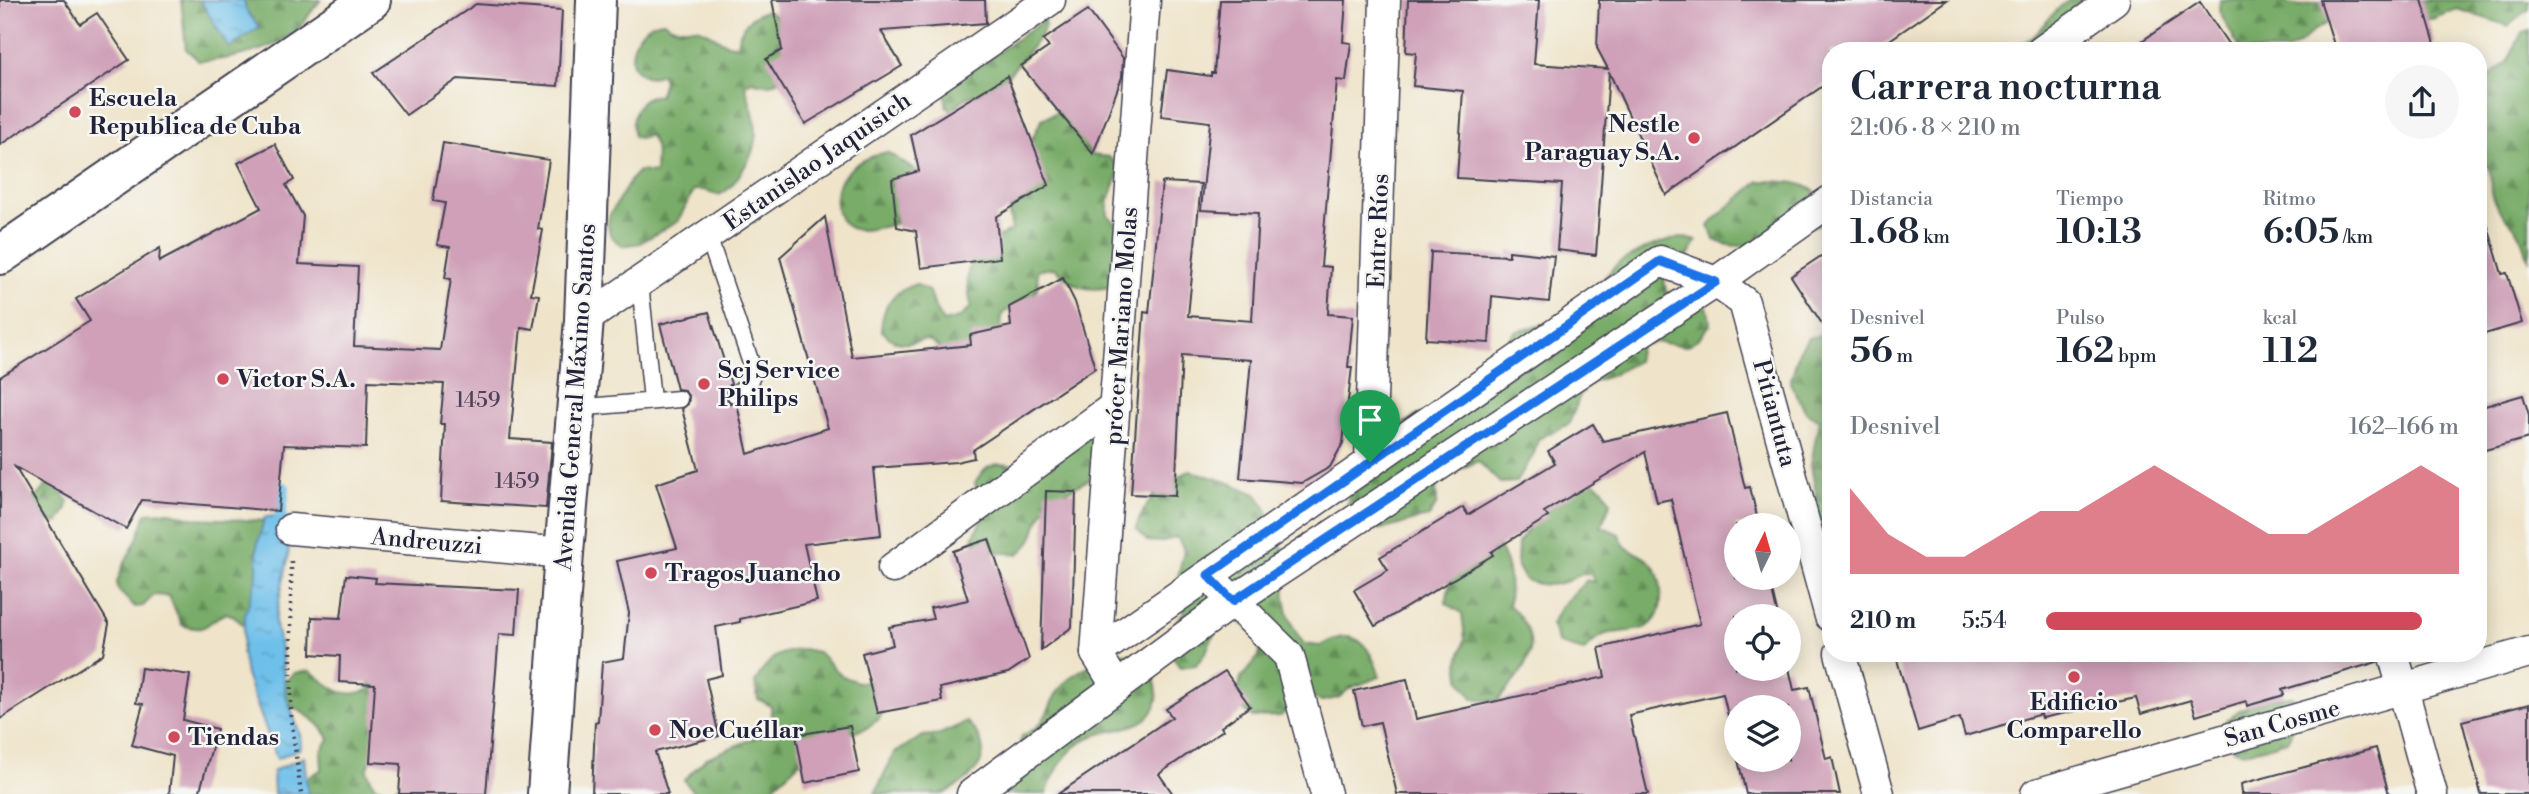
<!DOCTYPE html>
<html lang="es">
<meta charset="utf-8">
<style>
:root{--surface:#fff;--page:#f6f6f7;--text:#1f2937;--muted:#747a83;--accent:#d1495b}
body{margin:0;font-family:"Libre Bodoni",serif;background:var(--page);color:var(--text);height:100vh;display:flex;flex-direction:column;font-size:26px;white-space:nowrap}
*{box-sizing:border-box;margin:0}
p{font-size:23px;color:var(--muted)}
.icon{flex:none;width:38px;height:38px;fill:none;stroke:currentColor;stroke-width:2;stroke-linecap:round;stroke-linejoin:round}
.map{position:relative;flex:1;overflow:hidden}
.details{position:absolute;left:1822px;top:42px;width:665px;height:620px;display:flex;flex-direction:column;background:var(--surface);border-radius:28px;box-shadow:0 4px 18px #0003}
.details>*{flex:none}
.needle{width:46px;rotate:5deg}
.buttons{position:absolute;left:1724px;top:513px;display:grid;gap:14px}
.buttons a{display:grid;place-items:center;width:77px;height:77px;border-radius:50%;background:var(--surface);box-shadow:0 4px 18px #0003;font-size:35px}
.pin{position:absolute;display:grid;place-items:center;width:60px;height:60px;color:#fff;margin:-72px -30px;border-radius:50% 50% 50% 0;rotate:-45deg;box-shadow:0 0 7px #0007}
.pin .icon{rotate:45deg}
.round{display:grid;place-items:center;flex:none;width:74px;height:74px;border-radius:37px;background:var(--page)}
.summary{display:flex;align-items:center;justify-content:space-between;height:119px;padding:0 28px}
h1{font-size:38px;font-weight:600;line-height:52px}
.metrics{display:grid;grid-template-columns:repeat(3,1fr);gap:10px;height:119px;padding:7px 28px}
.metrics div{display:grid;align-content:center}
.metrics b{font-size:35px;font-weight:600}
.metrics small{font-size:19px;font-weight:400}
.metrics p{font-size:19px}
.chart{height:196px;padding:14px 28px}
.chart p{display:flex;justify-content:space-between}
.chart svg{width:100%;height:126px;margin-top:7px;fill:var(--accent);opacity:.7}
ul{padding:0 28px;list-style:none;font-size:23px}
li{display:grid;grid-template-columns:112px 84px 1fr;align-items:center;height:52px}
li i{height:18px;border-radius:9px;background:var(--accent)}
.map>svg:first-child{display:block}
.forest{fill:url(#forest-firs);stroke:#4d6752;stroke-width:2}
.water{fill:url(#water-ripples);stroke:#487192;stroke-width:2}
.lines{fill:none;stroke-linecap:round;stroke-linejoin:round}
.stream{stroke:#6ec0ea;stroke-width:12}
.building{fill:#cfa0b8}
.service-casing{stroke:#413f50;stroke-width:19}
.minor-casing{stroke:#413f50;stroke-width:33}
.primary-casing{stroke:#413f50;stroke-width:42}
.trunk-casing{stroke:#413f50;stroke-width:42}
.path{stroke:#413f50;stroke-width:4.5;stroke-dasharray:2 5;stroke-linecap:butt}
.service{stroke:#fff;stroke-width:16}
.minor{stroke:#fff;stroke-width:30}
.primary{stroke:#fff;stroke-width:38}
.trunk{stroke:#fff;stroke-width:38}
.route-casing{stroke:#fff;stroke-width:14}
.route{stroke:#1a73e8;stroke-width:9}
.poi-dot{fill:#d1495b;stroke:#f6f6f2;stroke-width:2.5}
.labels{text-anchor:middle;stroke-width:5;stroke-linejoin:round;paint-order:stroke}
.number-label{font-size:21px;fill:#4d425a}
.poi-label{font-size:24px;font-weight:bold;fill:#22223b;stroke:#f6f6f2;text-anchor:start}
.street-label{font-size:24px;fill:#22223b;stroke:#f6f6f2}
</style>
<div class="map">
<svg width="2529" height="794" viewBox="0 0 2529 794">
<defs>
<pattern id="forest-firs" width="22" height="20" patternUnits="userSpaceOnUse" patternTransform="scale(1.75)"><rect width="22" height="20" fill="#78ac68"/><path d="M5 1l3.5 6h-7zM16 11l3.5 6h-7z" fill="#628c57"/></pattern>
<pattern id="water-ripples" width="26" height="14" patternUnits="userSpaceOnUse" patternTransform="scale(1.75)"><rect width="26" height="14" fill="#6ec0ea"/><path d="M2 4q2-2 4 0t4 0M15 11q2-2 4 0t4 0" fill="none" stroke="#5a9cbf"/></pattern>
</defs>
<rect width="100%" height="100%" fill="#f6f6f2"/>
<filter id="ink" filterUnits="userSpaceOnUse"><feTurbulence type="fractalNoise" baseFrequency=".0143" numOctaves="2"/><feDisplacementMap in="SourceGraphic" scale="14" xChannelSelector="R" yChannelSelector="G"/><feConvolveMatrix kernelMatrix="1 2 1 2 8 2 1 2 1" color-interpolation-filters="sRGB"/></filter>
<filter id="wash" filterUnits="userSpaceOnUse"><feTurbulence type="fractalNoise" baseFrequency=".00686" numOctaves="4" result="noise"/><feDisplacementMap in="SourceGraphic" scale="28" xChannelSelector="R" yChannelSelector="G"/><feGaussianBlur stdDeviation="1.57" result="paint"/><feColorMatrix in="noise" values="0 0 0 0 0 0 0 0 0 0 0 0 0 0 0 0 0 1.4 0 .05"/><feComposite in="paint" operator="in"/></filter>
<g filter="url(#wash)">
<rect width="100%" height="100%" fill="#efe4ca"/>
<g class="forest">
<path d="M181,0H321C313,8 308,17 301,26C281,49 228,61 199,61L186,49Z"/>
<path d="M2069,0H2108L2047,51H2006C2015,45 2028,43 2036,34C2048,22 2054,9 2069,0Z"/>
<path d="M2220,0H2283L2285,3L2301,6L2328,0L2344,19L2327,23L2313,31L2300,43L2287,51H2241L2219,11Z"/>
<path d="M2410,0H2529V9L2508,26L2457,9L2432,19H2425Z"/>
<path d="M767,11C792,22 783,55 782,77C772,87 765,85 752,81L745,85C755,120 765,137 742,171C735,181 730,190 719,195L704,190H694L678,221L640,243L623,246L616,241L610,234L608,226L609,216L632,178L639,171L655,173C655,159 659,147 649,135L642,138L634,137C629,119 638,93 659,96L664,81L661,74C649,80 641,76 633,66C629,45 641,23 664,21C675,31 683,27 696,28C711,30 720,46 737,45C739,29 750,14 767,11Z"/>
<path d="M1044,20C1045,26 1045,26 1043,31C1040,38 1007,78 1000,83C986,95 960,92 954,112L947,107L944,90Z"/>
<path d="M2529,30V259C2524,251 2523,241 2519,233C2511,220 2497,212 2492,197C2487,181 2498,171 2478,158V87L2507,62L2522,32Z"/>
<path d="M1057,112L1073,113L1092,155L1109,157L1120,169C1116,187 1106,197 1108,215L1119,227L1112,287C1080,292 1077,287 1054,268L1037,270L1038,286L1031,301L1017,304L1002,314L1001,331L948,359C923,323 920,351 894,341C890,339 885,333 881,330C883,304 892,292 916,284L930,292L935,308L943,322L959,318L971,307C970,297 966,283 968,273C971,253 994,238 1012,230L1009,214L1029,145L1042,119Z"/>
<path d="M887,152L921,174L909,220C894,224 876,230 860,230C835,229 830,197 842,179C852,163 870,156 887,152Z"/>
<path d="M1759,181C1789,181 1816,180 1829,211L1823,226C1812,227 1800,226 1789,230C1760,240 1746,254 1714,240L1709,226C1723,208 1743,197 1759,181Z"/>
<path d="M1680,237L1697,241L1689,254L1664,276L1666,293L1683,290L1698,294L1708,309L1710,325L1699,338L1686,346L1655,342L1640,345L1637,361L1610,376L1594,381L1581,393L1569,424L1538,439L1534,454L1516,482L1500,483L1478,461L1447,475L1436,487L1437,503L1429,517C1396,522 1371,545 1347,510L1349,494L1365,487L1374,441L1416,416L1509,377L1504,346L1515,332L1568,319L1570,305L1597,286L1619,262L1649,247Z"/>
<path d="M1830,333V564L1798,551L1790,537L1795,522L1817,497L1811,465L1819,420L1806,412L1790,383L1799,352L1808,338Z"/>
<path d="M1070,422C1099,431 1100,443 1109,469C1089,481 1057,492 1043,512C1031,530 1038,540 1018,554L984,551L972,540L986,511L978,497L975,483C990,456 1005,464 1032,469L1044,459L1056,427Z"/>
<path d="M1190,471L1225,481L1256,494L1266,507L1273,537L1284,550L1285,598L1288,614L1294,629L1304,644L1320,646C1355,625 1369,643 1380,677L1350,688L1338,698L1322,701L1308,697L1293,703L1281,716L1252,717L1240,707L1238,693L1241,677L1252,666L1260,652L1259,636L1234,618L1218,624L1206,652L1196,665L1180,667C1162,645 1166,632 1184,612L1183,596L1177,582L1184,550L1177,537L1162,542L1147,541L1136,528C1145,500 1163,482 1190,471Z"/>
<path d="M1586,476L1602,488L1611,502L1601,526L1619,534C1623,550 1632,550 1645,558C1661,568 1663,592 1660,608C1654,636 1627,629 1606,634C1598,636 1590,646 1584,651L1559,644L1551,625L1561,606L1587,580L1595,582L1592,575L1584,573C1559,585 1551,589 1525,580L1517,565L1518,543L1529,528L1544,500Z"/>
<path d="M51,480L68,501L67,509L58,523L46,519L31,499L38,495Z"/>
<path d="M170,512L193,518L271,521L245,627L234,616L226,613C204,622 210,634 182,625L169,596L154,595L143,606L135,607L118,590L117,582L123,566L138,537L146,513Z"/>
<path d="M1492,535C1509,563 1511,572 1509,605C1548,643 1528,667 1497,701L1474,699L1461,681L1458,664L1465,639L1462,613L1446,603L1452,572Z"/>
<path d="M803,649L818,652L842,676L857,682L875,681L886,706L879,719L865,729L849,733L812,751L773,787L770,794H695L684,780L706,758L771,731V706L758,699L755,683C768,659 775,652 803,649Z"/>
<path d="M1121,653L1137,656L1151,667C1153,676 1159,690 1157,700C1152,732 1110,727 1088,738C1065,750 1055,771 1046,794H975L1012,767L1022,736C1053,721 1045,705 1063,685C1077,670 1101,658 1121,653Z"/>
<path d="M387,663L382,727L367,771L374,786L390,791L404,781L422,794H280L322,769L321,752L329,739C319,718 301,714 284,700L283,684L294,673L310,671C332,687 340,700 369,690L373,675Z"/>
<path d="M2290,696L2297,700L2299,708L2288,741C2275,743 2242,758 2233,748C2228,744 2225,734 2221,728C2235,705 2264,699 2290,696Z"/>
<path d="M967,722C990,745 988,765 960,784C954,787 948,793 941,794C920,794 896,794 875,794L894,753L923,736L940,734Z"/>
</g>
<g class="water">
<path d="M200,0H244L246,10L259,27L229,48Z"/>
<path d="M280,516L291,519L288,558L275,621L281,650L286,695L300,734L301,748L277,759L246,675L242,651L245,615L257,576V546L265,517Z"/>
<path d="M304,757L308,794H274L273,771Z"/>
</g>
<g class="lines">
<path class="stream" d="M278,532L284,488"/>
</g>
<g id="blocks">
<g class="building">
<path d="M0,0H64L80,24L97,13L129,60L0,145Z"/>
<path d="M772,0H985L986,23L881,31L902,66L805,124L766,59L782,50Z"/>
<path d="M1220,0H1346L1343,42L1351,43L1346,81L1337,80L1321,266L1331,267L1328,314L1353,316L1348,367H1352L1343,443L1330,467L1302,483L1240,478L1251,360L1182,355L1175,496L1131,494L1144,312L1149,313L1162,182L1201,184L1188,316L1252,321L1258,213L1201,210L1210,122L1161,116L1167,70L1211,76V73H1214Z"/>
<path d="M1408,0H1539L1534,64L1608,69L1597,48L1599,0H1947L1874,51H1830V81L1666,195L1609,72L1596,255L1557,250L1562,184L1457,178L1463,91L1413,86L1416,53L1406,52Z"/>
<path d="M2320,0H2422L2435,44L2411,51H2336Z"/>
<path d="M2200,2L2233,51H2127Z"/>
<path d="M476,4L562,10L558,86L458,79L406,115L373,73Z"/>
<path d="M1088,10L1123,58L1122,77L1093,154L1021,66L1049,47L1043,40Z"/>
<path d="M1007,76L1049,185L996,217L1000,258L921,268L916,231L897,227L892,179L919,171L911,135Z"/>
<path d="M443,143L549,160L538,229L543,230L531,294L539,295L533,329L521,327L510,439L552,442L546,508L441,501L445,424H440L444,384L368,381L366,448L284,445L278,511L142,500L126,529L15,467L109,624L103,654L0,719V377L90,321L76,299L160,248L159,262L261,208L238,163L275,144L294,180L286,185L303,216L299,264L358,267L354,346L440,350L451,279L445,278L450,247L437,245L445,203L433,201Z"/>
<path d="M825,217L852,357L971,345L970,335L1011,326L1009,307L1063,278L1075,302L1095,368L973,450L974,458L956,462L874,468L881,535L804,544L817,601L740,619V622L716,627L722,675L706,679L719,736L655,752L668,794H592L595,722L598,721L602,662L624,658L629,613L617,561L677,548L656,484L698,470L682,409L688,404L689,397L684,390L677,389L660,324L709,312L731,384L726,389L725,395L730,403L737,404L748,454L828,428L780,257Z"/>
<path d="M2486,220L2502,274L2507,273L2522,323L2478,336V221Z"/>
<path d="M1830,250V336L1791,276Z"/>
<path d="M1509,251L1554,256L1549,302L1492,296L1489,343L1426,339L1431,252L1509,256Z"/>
<path d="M2523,395L2529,415V438L2478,452V408Z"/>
<path d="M1727,413L1745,488L1750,487L1759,525H1736V578H1769L1778,616H1736V668H1788V664L1794,690L1809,687L1826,759L1832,757L1840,794H1746L1738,760H1788V707H1736V750L1723,694L1629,715L1648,794H1397L1380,722L1362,726L1354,691L1407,679L1416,719L1605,677L1599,648L1700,624L1671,499L1657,502L1645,452L1544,512L1548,517L1491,552L1493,555L1375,626L1354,590L1388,570L1380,557L1463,507L1468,515L1555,463L1548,451L1593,424L1603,441Z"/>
<path d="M1046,491L1076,492L1072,627L1041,650Z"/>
<path d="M989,539L1029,659L1008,673L940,688L942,701L877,713L862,653L893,645L889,627L933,619L930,608L968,600L953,551Z"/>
<path d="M346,575L376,578L375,583L519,590L516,635L499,634L486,794H399L401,764L370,762L375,684L339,682L340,656L311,654L312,617L341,618Z"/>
<path d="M1895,653H2376L2377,662L2282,690L2284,695L2247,706L2246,701L2196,716L2191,700L2141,714L2136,698L2042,718L2041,714L1965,736L1960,718L1918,731Z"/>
<path d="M141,668L190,675L183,720L217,729L199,794H169L173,756L132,745L143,704L136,703Z"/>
<path d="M1225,671L1250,706L1221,727L1223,730L1159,774L1173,794H1058L1172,717L1166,709Z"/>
<path d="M2529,704V794H2481L2462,721Z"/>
<path d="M850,726L859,772L805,783L796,735Z"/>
<path d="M2376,748L2389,794H2242L2241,784Z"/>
</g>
</g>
</g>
<g filter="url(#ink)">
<use href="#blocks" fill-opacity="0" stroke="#413f50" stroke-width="2"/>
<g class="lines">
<g class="service-casing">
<g id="service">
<path d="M708,236L754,372L747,386L735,394"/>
<path d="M640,283L652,400"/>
<path d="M576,408L679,399"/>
</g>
</g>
<g class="minor-casing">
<g id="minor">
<path d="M2042,51L2114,0"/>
<path d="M584,320L1050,0"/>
<path d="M1370,462L1385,0"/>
<path d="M291,529L564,553"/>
<path d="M893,568L1115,406"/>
<path d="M1220,588L1289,656L1326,794"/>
<path d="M1096,653L1145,0"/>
<path d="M1840,653L1879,794"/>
<path d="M2393,653L2432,794"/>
<path d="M1117,687L1096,653L1660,261L1716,282L1744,302L1830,616"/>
<path d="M972,794L1233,601L1716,282L1830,201"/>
<path d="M2036,794L2529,652"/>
</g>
</g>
<g class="primary-casing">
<path id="primary" d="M547,794L564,553L584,320L596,0"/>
</g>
<g class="trunk-casing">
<path id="trunk" d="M0,255L371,0"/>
</g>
<path class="path" d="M291,561V716L301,794"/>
<use href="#service" class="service"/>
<use href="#minor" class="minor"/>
<use href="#primary" class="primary"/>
<use href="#trunk" class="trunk"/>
</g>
</g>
<g class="lines" filter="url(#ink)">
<g class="route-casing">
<path id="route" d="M1660,261L1716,282L1233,601L1208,575Z"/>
</g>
<use href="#route" class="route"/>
</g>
<g class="poi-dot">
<circle cx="75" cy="112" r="7"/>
<circle cx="1694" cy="138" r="7"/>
<circle cx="223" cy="379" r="7"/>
<circle cx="704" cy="384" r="7"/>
<circle cx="651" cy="573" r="7"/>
<circle cx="2074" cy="677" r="7"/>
<circle cx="655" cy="730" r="7"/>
<circle cx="174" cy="737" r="7"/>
</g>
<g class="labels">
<g class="number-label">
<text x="478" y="407">1459</text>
<text x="517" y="488">1459</text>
</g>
<g class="poi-label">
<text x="89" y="106">Escuela<tspan x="89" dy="28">Republica de Cuba</tspan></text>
<text x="1680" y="132" text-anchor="end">Nestle<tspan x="1680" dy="28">Paraguay S.A.</tspan></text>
<text x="718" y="378">Scj Service<tspan x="718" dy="28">Philips</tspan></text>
<text x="237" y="387">Victor S.A.</text>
<text x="665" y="581">Tragos Juancho</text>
<text x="2074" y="710" text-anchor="middle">Edificio<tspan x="2074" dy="28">Comparello</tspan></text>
<text x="669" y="738">Noe Cuéllar</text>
<text x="188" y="745">Tiendas</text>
</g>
<g class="street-label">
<text transform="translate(817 161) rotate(-35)" y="8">Estanislao Jaquisich</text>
<text transform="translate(1378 231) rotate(-88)" y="8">Entre Ríos</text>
<text transform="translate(1121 326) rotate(-86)" y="8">prócer Mariano Molas</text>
<text transform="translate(575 397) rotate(-86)" y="8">Avenida General Máximo Santos</text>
<text transform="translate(1775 413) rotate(75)" y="8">Pitiantuta</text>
<text transform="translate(427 541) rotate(5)" y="8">Andreuzzi</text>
<text transform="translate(2282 723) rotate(-16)" y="8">San Cosme</text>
</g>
</g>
</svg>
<div class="buttons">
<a><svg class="needle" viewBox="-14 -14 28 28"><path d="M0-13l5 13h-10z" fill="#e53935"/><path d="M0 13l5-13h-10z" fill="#747a83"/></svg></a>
<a><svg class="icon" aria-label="locate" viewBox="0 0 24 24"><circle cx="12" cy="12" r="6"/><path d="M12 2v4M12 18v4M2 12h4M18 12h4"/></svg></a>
<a><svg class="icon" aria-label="layers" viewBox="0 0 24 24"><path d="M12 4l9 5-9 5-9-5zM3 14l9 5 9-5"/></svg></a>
</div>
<div class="pin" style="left:1370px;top:462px;background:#1e9e55"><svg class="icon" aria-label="arrive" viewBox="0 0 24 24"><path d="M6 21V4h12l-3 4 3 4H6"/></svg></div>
<section class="details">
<div class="summary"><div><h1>Carrera nocturna</h1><p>21:06 · 8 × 210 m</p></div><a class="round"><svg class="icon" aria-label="share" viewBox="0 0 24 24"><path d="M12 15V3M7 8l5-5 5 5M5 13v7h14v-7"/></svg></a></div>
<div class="metrics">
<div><p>Distancia</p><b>1.68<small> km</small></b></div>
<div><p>Tiempo</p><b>10:13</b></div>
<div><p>Ritmo</p><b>6:05<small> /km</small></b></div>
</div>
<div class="metrics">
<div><p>Desnivel</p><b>56<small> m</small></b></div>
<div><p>Pulso</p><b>162<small> bpm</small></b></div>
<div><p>kcal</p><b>112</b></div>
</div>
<div class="chart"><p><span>Desnivel</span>162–166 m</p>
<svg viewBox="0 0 160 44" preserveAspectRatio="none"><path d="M0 44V14L10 30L20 38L30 38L40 30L50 22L60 22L70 14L80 6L90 14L100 22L110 30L120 30L130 22L140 14L150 6L160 14V44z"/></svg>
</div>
<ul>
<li><b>210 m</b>5:54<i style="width:91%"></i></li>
</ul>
</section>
</div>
